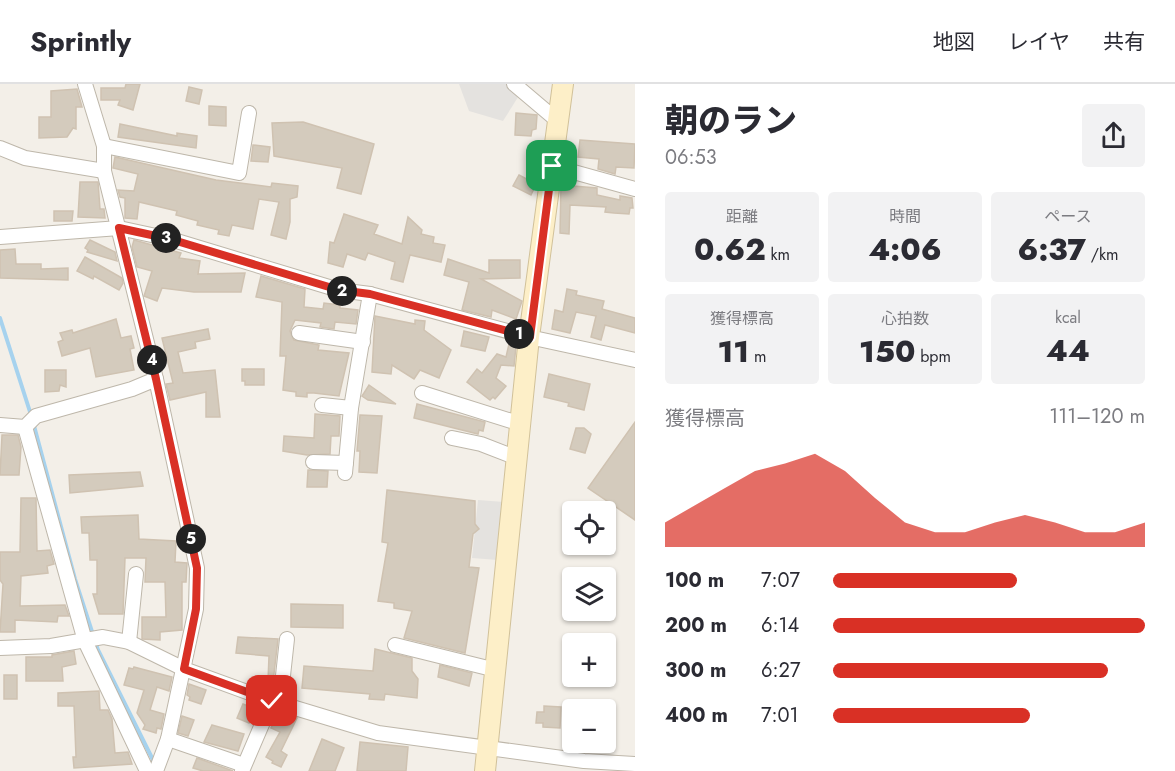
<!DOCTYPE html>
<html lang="ja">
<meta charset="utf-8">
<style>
:root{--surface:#fff;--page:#f2f2f3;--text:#2b2b33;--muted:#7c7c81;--line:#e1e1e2;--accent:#d93025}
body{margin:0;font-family:Jost,"Noto Sans JP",sans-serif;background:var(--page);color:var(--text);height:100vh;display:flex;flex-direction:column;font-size:22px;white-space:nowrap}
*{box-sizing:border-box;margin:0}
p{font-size:20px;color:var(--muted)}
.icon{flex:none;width:33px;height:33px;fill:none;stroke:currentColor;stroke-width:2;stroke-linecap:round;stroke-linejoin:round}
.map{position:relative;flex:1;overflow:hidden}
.panel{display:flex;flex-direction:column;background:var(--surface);width:540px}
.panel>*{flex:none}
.tools{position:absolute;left:562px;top:417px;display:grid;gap:12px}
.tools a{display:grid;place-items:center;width:54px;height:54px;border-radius:6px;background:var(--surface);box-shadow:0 2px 4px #0004;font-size:30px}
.pin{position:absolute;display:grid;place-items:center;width:51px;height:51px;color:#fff;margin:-26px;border-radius:12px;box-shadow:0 3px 9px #0006}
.km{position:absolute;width:30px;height:30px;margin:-15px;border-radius:50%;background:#222;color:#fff;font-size:16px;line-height:30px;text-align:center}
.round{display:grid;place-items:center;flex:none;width:63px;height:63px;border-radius:6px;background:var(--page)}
.head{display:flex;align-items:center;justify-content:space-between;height:102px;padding:0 30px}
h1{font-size:33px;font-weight:800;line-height:45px}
.stats{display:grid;grid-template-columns:repeat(3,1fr);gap:9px;height:102px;padding:6px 30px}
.stats div{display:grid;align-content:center;border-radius:6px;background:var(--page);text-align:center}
.stats b{font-size:30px;font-weight:800}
.stats small{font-size:16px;font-weight:400}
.stats p{font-size:16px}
.chart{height:168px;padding:12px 30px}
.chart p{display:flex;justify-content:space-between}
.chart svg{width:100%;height:108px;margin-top:6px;fill:var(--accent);opacity:.7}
ul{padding:0 30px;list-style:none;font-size:20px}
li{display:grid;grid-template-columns:96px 72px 1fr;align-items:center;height:45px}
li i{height:15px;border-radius:8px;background:var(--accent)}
header{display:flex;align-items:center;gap:36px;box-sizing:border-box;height:84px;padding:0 30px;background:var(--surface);border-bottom:2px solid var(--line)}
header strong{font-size:28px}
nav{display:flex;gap:33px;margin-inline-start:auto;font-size:21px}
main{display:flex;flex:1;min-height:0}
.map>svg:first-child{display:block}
.parking{fill:#e4e2df}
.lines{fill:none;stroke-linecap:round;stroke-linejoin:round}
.stream{stroke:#a6d2ee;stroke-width:4}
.building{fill:#d4cbbd;stroke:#cfc2b1;stroke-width:1.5}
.street-casing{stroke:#beb7aa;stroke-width:16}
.secondary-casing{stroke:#d1c199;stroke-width:22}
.street{stroke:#fff;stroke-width:14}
.secondary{stroke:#fdefc8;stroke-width:20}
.route-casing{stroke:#fff;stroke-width:12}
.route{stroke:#d93025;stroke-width:8}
</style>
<header>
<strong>Sprintly</strong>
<nav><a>地図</a><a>レイヤ</a><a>共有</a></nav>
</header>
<main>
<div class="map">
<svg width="635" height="687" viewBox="0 0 635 687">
<rect width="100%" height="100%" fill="#f3efe8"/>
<g class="parking">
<path d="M459,0H508L520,10L503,37L469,27Z"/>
<path d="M478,416L504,418L498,476L472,474Z"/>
</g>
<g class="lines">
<g class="stream">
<path d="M0,234L31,331"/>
<path d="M33,338L75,495L98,566L155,680"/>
</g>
</g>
<g class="building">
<path d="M126,0H140L133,26L118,21L120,16H101V4H125Z"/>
<path d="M189,3L202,6L199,20L186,17Z"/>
<path d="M77,5L82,23H76V45L73,44L67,53L39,54V33H51V7Z"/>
<path d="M209,22L226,23V42L209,41Z"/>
<path d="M516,29L537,31L536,45L532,46L531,52L515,51Z"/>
<path d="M303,38L374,60L361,110L337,104L342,84L274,72L272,39Z"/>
<path d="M120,40L177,52V49L197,52L196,64L118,53Z"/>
<path d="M580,56L635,60L634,84L616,83L615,90L598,85L599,75L578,73Z"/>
<path d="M253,61L270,63L268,78L251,77Z"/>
<path d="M115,73L216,96L271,103L272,99L298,102L297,113L290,115V138L286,155L271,151L279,118L259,115L253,145L232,141L229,152L218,150L219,146L197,141L198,137L176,131L177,127L139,118L137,135L125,134V114L120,113L118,106L134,107L138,90L113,84Z"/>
<path d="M519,91L536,100L531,111L513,102Z"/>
<path d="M80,98H98L100,125H104L105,134L78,133Z"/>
<path d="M561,101L597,104V111L620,116V112L632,114L633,124H630L629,130L614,129L605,128L606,123L570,121L569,150L560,149Z"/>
<path d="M54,127H73L72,137H54Z"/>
<path d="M344,130L378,141L374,150L402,160L408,133L422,146L421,150L434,153L433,159L445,161L441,178L410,171L403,198L391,195L395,178L368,169L365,176L347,170L343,183L328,179L330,158L334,159Z"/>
<path d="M90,156L115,168L117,177L87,168L88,166L85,164Z"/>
<path d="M134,156L181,169L179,174L200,177L198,190L245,189L241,208H194L162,204L157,217L144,212L152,187L137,183L132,163Z"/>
<path d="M15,165L16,180H41V185L68,184V196L0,194V166Z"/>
<path d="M85,173L122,194L123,199L119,206L94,192L93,195L77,187Z"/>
<path d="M448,175L489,189V176H520V194L481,195L522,217L516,235L492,226L491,233L462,226L469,198L444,191Z"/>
<path d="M261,192L305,205L304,223L323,225L324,219L340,221V224L358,226L356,240L335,238L334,245L320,243L321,239L295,236L290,247L294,256L319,261L318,266L349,269L339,312L314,309H307V313L296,312V308L283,306L286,272H280L282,218L256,213Z"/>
<path d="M567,205L577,207L576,211L604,217L602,225L635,234V249L605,241L601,256L591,253L596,232L576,228L570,249L552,245L555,226L563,228Z"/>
<path d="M375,232L415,240V236L425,237L424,246L451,266L439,294L420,286L414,295L392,281L391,290L372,288Z"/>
<path d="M116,235L121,254L131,252L134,264L130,265L134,286L96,293L90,264L62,272L58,258L63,256L60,249L72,246L73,249Z"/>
<path d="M208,245L210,255L195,258L196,264L178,268L183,289L215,286L220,333H206V308L170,316L166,300L173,299L162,254Z"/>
<path d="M464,247L489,253L485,267L461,262Z"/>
<path d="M509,260L516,262L514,282L501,281L496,294L506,302L495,315L493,313L490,316L467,298L477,285L482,289L497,270L506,273Z"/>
<path d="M242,285H264V301H245V297H242Z"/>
<path d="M45,286H66V303L60,301L59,307L45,308Z"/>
<path d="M549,290L590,300L584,326L568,322L569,319L544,313Z"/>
<path d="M369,301L396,320L368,316L362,312Z"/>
<path d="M417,320L485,338L483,347L479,346L478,350L414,334Z"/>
<path d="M315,330L340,332L339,352H331L330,370L307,371L283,367L284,352L314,354Z"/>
<path d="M360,331L382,332L377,389L359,388L360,367H357Z"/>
<path d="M635,338V436L588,404Z"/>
<path d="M576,344H584L591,350L585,369L570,365Z"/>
<path d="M2,351H18L21,363L19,391H0Z"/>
<path d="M308,386L328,387L327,403H307Z"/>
<path d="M140,388L143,402L70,409L69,391Z"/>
<path d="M387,406L475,417V440L479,445L473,450L469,483L479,484L465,569L404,554L412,527L394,524V519L378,517L388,459L382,458Z"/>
<path d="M21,414H36L37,467L50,466L54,480L47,482L48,489L21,492L20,522L65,521L69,532H58L57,538L15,536V548H0L3,500L0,496V468H20Z"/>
<path d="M138,431L139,455L176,457L175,478L187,479L186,498H182V546L160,548V556L142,555V533H166L165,498H145L146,474H125L123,530H99L93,510H97V476H90L89,449H82L81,433Z"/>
<path d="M291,520L343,521V544L291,543Z"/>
<path d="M238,553L278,555L273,598L268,597L269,572L236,569Z"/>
<path d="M375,565L412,574V587L418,595L417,614L385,610L384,616L369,615L370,610L302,604L304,582L373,587Z"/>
<path d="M74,567L76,580L62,583L63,597H26V573H52V571Z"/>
<path d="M440,581L472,589L469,602L438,593Z"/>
<path d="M134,583L172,593L169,607L157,603L150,626L164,630L161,645L157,644L156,649L143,645L145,641L137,629L144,606L124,601L129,584L133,585Z"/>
<rect x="4" y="591" width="13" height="24"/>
<path d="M189,600L206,606L201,620L189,616L190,613L187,611Z"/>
<path d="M99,607L100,626H108L112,635L115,669L128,668L132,680L74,684L73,673H76L74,622H58V609Z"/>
<path d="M243,620L255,625L249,639L237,634Z"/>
<path d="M544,622L561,623L560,644L543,643V639H536L537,628H544Z"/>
<path d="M279,629L297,634L281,667L287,671L281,683L272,679L273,677L266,673L280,648L271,644Z"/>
<path d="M182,632L194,636L188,652L178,649Z"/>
<path d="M212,641L244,650L238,667L204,658Z"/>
<path d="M322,655L344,664L335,687H309Z"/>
<path d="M360,658L408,663L406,687H357Z"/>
<path d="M197,674L233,687H203L193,684Z"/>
</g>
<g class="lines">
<g class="street-casing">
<g id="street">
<path d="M85,0L104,62V87L156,295L197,484L196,525L168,655L156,687"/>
<path d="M514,0L559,38"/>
<path d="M104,62L239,89L249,29"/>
<path d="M0,64L25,74L104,87"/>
<path d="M552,82L635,105"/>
<path d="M0,153L119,144L170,155L339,206L370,210L529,253L635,276"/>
<path d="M299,249L363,258"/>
<path d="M422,309L521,340"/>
<path d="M322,321L351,324"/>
<path d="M0,341L25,343L36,332L132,305L156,295"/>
<path d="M25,343L85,557L147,687"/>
<path d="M452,354L481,360L517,374"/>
<path d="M313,378L346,379"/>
<path d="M345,389L351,324L370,210"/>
<path d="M129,558L136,490"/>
<path d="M395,561L496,586"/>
<path d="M0,564L51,562L103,553L129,558L184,585L272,617L378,649L584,677L635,680"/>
<path d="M280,619L287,555"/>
<path d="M168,655L244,681"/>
<path d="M242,687L272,617"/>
</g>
</g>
<g class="secondary-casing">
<path id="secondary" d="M485,687L529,253L563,0"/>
</g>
<use href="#street" class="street"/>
<use href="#secondary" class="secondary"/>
</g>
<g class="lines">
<g class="route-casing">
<path id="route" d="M272,617L184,585L196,525L197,484L156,295L119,144L170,155L339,206L370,210L530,253L552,82"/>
</g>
<use href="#route" class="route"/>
</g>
</svg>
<div class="tools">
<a><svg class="icon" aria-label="locate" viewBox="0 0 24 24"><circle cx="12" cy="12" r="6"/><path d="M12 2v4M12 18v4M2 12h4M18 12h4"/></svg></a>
<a><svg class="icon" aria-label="layers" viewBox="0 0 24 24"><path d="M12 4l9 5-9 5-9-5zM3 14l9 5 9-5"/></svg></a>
<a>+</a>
<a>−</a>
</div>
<div class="pin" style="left:552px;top:82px;background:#1e9e55"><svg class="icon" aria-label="arrive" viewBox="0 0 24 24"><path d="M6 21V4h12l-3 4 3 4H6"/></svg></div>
<div class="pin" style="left:272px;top:617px;background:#d93025"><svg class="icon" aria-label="check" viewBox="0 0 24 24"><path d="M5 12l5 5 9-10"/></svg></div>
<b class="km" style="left:519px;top:250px">1</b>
<b class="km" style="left:342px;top:207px">2</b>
<b class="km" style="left:166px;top:154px">3</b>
<b class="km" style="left:152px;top:276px">4</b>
<b class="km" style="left:191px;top:455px">5</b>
</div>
<section class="panel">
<div class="head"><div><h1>朝のラン</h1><p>06:53</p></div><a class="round"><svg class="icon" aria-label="share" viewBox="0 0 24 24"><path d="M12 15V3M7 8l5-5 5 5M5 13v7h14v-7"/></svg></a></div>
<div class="stats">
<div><p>距離</p><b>0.62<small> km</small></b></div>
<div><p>時間</p><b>4:06</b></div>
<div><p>ペース</p><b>6:37<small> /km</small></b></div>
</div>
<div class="stats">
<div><p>獲得標高</p><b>11<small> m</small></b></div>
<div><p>心拍数</p><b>150<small> bpm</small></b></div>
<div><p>kcal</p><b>44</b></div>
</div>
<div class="chart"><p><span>獲得標高</span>111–120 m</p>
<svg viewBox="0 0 160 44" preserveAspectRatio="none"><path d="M0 44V34L10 27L20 20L30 13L40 10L50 6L60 13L70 24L80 34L90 38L100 38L110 34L120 31L130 34L140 38L150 38L160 34V44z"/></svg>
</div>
<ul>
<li><b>100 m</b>7:07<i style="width:59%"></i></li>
<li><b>200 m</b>6:14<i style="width:100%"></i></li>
<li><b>300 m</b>6:27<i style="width:88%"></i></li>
<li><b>400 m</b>7:01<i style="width:63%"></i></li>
</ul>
</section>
</main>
